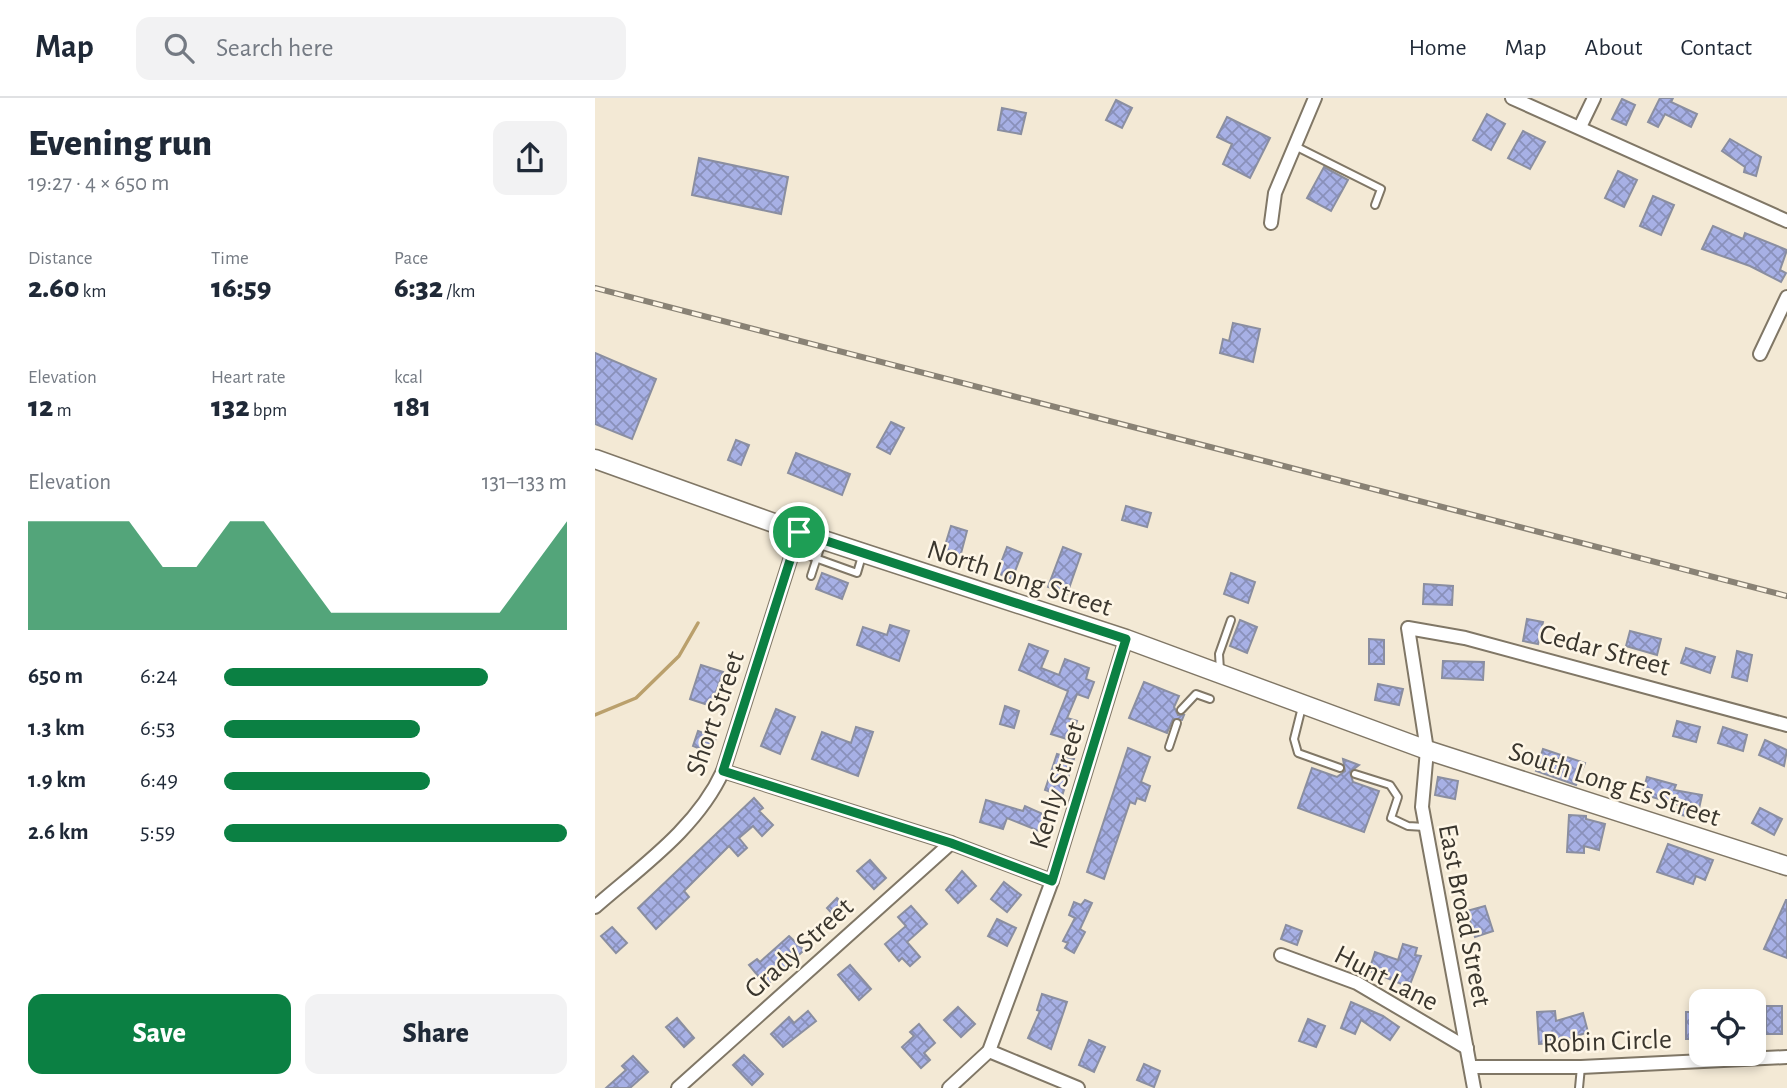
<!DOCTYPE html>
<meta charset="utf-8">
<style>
:root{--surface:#fff;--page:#f2f2f3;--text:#1f2937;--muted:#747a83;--line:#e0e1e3;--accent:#0b8043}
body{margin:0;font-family:"Alegreya Sans",sans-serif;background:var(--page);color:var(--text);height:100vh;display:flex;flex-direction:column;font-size:26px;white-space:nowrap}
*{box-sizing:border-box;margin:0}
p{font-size:23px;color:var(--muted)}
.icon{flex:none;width:38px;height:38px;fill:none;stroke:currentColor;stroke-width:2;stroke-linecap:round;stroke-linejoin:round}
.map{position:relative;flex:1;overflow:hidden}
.details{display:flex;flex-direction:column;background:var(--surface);width:595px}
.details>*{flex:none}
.fabs{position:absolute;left:1094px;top:891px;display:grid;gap:14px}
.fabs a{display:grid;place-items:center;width:77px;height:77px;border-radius:14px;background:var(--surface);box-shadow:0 4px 10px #0003;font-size:35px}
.pin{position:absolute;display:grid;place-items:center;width:60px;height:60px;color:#fff;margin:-30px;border:4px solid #fff;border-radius:50%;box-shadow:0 2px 7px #0007}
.round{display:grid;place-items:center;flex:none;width:74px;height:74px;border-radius:14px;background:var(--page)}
.headline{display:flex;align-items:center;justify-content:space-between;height:119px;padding:0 28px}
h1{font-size:38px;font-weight:800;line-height:52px}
.stats{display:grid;grid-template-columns:repeat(3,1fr);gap:10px;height:119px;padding:7px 28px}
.stats div{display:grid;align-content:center}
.stats b{font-size:30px;font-weight:800}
.stats small{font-size:19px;font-weight:400}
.stats p{font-size:19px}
.chart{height:196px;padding:14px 28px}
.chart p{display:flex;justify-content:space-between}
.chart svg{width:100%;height:126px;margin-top:7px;fill:var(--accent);opacity:.7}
.button{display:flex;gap:14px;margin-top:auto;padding:14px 28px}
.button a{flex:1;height:80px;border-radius:14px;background:var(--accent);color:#fff;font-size:28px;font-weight:800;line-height:80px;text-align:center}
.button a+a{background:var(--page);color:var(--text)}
ul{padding:0 28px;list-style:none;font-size:23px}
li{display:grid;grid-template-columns:112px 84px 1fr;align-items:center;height:52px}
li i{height:18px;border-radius:9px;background:var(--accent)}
header{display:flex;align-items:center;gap:42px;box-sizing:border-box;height:98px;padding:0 35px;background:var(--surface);border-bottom:2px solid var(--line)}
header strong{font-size:33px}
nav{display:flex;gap:38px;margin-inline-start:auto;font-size:24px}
.search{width:490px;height:63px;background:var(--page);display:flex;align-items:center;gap:18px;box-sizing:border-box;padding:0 24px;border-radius:14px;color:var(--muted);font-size:26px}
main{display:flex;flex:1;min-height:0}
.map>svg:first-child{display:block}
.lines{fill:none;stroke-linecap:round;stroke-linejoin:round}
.stream{stroke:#baa06c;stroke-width:3.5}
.building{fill:url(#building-cross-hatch);stroke:#8a8ea0;stroke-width:2}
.lane-casing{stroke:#807766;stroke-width:10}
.street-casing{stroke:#807766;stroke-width:16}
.secondary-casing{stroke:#807766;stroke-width:21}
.lane{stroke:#fff;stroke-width:6}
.street{stroke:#fff;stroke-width:12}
.secondary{stroke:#fff;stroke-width:18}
.rail-casing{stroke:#898275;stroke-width:6}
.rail{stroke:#fef6e6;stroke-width:3.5;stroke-dasharray:10;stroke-linecap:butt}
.route-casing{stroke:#fff;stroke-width:14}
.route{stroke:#0b8043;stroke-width:9}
.labels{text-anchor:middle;stroke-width:5;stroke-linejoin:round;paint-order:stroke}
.street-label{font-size:28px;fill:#3a362e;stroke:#fef6e6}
</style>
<header>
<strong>Map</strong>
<div class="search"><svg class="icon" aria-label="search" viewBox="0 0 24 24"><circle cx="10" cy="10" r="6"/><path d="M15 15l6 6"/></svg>Search here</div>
<nav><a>Home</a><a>Map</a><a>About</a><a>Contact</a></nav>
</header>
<main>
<section class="details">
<div class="headline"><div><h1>Evening run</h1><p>19:27 · 4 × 650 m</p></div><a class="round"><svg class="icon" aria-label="share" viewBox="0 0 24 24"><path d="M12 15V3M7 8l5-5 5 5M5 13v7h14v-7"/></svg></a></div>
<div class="stats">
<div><p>Distance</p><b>2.60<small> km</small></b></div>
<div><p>Time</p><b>16:59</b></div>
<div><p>Pace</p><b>6:32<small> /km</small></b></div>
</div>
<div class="stats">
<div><p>Elevation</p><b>12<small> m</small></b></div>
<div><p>Heart rate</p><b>132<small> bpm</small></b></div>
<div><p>kcal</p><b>181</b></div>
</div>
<div class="chart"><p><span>Elevation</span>131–133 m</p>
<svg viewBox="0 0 160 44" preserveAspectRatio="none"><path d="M0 44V6L10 6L20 6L30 6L40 22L50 22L60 6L70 6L80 22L90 38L100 38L110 38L120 38L130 38L140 38L150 22L160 6V44z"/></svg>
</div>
<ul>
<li><b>650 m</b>6:24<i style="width:77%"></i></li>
<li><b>1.3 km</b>6:53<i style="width:57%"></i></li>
<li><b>1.9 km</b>6:49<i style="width:60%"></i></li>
<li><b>2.6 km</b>5:59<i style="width:100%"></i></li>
</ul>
<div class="button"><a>Save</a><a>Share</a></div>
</section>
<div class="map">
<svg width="1192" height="990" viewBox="0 0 1192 990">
<defs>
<pattern id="building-cross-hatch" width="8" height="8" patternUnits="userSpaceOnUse" patternTransform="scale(1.75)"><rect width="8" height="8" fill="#a7b0e5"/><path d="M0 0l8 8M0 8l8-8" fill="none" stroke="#8990ba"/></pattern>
</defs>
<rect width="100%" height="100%" fill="#f3e9d5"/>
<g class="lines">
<path class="stream" d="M0,617L41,600L84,558L103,525"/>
</g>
<g class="building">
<path d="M1065,0H1078L1076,4L1102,16L1096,29L1070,16L1063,29L1053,24Z"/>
<path d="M1027,1L1040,7L1031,27L1017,21Z"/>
<path d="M521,2L537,10L527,30L511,22Z"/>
<path d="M407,10L431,15L426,36L403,32Z"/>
<path d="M892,16L910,26L896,52L878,42Z"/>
<path d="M632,19L675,40L655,80L628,66L637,46L622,39Z"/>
<path d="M928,33L950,44L935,71L913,60Z"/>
<path d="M1135,41L1166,59L1161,78L1149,74L1150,69L1127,53Z"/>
<path d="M104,60L193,79L186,116L97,97Z"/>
<path d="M729,69L753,82L736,113L712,100Z"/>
<path d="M1023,73L1042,82L1029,109L1010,100Z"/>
<path d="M1058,98L1079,107L1066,137L1045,128Z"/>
<path d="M1118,128L1148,141L1150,135L1192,152L1185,172L1191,175L1186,184L1155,168L1107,151Z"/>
<path d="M638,225L665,231L658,264L625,255L628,241L634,243Z"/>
<path d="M0,255L61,281L37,341L0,326Z"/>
<path d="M296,324L309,330L295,356L282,349Z"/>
<path d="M141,342L154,347L146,367L133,362Z"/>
<path d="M201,355L255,376L247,397L193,375Z"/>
<path d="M531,408L556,415L552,429L527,422Z"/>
<path d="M356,428L372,433L365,459L348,454Z"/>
<path d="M412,449L427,455L417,481L402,475Z"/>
<path d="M468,449L486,456L472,496L453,489Z"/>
<path d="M227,475L253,485L247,501L221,491Z"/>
<path d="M636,475L660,484L653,505L629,496Z"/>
<path d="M829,486L858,488L857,507L828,506Z"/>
<path d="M932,521L948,524L943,546L928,543Z"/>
<path d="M645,522L662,529L652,555L635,548Z"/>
<path d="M295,527L314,533L304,563L262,547L268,529L292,537Z"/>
<path d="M1035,533L1066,541L1062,557L1031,548Z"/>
<path d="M774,541L789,542V566H774Z"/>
<path d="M434,546L453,553L446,570L464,577L470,561L494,570L491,581L499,584L493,600L482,596L472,620L482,623L475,642L456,636L473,593L424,572Z"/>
<path d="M1091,550L1120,559L1115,575L1086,565Z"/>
<path d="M1142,553L1157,557L1152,583L1137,579Z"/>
<path d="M848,563L889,564L888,582L847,580Z"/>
<path d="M106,567L128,574L116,608L95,601Z"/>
<path d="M549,584L584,598L579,609L583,617H589L587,622L578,621L572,635L534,620Z"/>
<path d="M783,586L808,591L804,607L780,602Z"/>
<path d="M410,608L424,613L419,630L405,626Z"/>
<path d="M181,611L200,619L185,656L166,648Z"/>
<path d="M1082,623L1105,629L1101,644L1078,638Z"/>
<path d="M261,629L278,634L263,678L217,661L227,634L256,645Z"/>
<path d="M1128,629L1152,637L1148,653L1123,645Z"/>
<path d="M103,633L121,640L115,655L98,648Z"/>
<path d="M1170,642L1192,652L1189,668L1164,657Z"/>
<path d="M533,650L555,659L546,684L555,688L550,703L542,700L540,706L535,704L509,781L492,774Z"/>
<path d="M948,651L990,665L981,687L941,673Z"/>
<path d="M462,656L479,661L467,698L450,692Z"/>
<path d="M748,661L764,667L755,674L758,684L784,693L769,734L703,710L717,670L742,679L750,673Z"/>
<path d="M843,679L863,683L860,701L840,697Z"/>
<path d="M1052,679L1081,687L1079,692L1107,697L1102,720L1086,717L1088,708L1047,696Z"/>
<path d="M159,700L168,710L164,713L178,727L167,738L158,728L144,740L152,750L143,758L134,748L89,793L94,799L61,831L43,810Z"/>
<path d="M391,702L428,713L430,708L450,717L444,733L412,720L408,731L385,724Z"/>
<path d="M1165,710L1187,721L1179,737L1157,725Z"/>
<path d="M974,717L991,718V721L1010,726L1004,752L989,748V755L972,754Z"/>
<path d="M1073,746L1118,762L1110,782L1101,778L1098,786L1062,774Z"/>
<path d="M275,762L291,780L279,791L262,773Z"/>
<path d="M367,773L381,788L363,805L351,792Z"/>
<path d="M409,784L426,797L412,814L396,801Z"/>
<path d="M242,800L255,812L244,823L232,810Z"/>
<path d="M490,802L497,805L485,831L490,834L479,855L470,850L473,845L468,843L480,820L474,817L479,804L486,807Z"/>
<path d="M1191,802H1192V860L1169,851Z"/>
<path d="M316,808L332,826L312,844L325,859L315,868L307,860L304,863L290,846L311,828L303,819Z"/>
<path d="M890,808L898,833L880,839L872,813Z"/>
<path d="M402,821L421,830L412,848L393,838Z"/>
<path d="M691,827L707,833L702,847L686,841Z"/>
<path d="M17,829L32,845L21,855L6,838Z"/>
<path d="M194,838L209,852L171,888L154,867L162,861L165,864Z"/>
<path d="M808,846L822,850L820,857L826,858L814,889L774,873L780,854L803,862Z"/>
<path d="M255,867L276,891L264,902L243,877Z"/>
<path d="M447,896L472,904L456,951L433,940L445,913L442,912Z"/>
<path d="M756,904L788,918L804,929L795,942L766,922L760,936L746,930Z"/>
<rect x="1171" y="908" width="16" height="28"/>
<path d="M363,909L380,926L366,939L349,922Z"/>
<path d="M213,913L221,923L188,949L176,936L194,919L199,925Z"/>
<path d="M960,913L961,923L988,915L993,934L962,945L944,946L942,914Z"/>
<rect x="1091" y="914" width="15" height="27"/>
<path d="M82,920L99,940L89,949L71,929Z"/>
<path d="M713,921L730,928L721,949L704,943Z"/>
<path d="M324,926L340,945L329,955L335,962L326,970L307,949L319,938L315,934Z"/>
<path d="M494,942L510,949L499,974L484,967Z"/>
<path d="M149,957L168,976L157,987L138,967Z"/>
<path d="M38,958L53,974L35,990H11L31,972L27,968Z"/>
<path d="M549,966L565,973L559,989L542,982Z"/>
</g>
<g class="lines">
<g class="lane-casing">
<g id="lane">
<path d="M700,48L786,91L780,107"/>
<path d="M198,452L262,475L267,458"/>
<path d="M216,478L227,444"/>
<path d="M625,572L624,556L636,522"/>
<path d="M707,609L699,641L703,655L745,670"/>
<path d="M586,612L601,596L615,601"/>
<path d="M574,649L582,625"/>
<path d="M760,676L795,687L803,699L796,720L813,728L830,729"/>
<path d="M984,990L986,969"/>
</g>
</g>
<g class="street-casing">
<g id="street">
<path d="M917,0L1192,123"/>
<path d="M985,29L999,0"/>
<path d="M676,125L680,95L720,0"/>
<path d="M1165,256L1192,199"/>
<path d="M128,673L356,745L457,783"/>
<path d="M0,809C47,768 102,730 128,673L204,434"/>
<path d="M686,857L762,885L872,950"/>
<path d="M394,953L483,990"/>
<path d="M876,969H986L1192,959"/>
<path d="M83,990L356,745"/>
<path d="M354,990L394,953L457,783L531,541"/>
<path d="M879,990L827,709L832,652L813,530L870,540L1192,627"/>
</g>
</g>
<g class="secondary-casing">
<path id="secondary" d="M0,361L204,434L531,541L832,652L1192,768"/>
</g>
<use href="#lane" class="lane"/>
<use href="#street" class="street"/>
<use href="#secondary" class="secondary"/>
<g class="rail-casing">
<path id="rail" d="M0,190L1192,498"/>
</g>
<use href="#rail" class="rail"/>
</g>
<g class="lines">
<g class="route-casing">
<path id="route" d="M204,434L531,541L457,783L356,745L128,673Z"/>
</g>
<use href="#route" class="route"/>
</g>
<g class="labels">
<g class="street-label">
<text transform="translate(425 479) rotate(18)" y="10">North Long Street</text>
<text transform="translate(1010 551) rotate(15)" y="10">Cedar Street</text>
<text transform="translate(119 615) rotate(-71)" y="10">Short Street</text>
<text transform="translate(1020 685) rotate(18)" y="10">South Long Es Street</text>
<text transform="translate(461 687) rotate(-73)" y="10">Kenly Street</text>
<text transform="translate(871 817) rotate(79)" y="10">East Broad Street</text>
<text transform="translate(203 849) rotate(-42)" y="10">Grady Street</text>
<text transform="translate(792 879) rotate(27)" y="10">Hunt Lane</text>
<text transform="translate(1012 942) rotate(-2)" y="10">Robin Circle</text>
</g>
</g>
</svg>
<div class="fabs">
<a><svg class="icon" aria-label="locate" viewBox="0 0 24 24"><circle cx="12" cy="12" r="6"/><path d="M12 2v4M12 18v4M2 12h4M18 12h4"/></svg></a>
</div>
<div class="pin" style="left:204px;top:434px;background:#1e9e55"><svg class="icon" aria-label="arrive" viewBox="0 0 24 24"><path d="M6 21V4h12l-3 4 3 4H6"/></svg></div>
</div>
</main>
